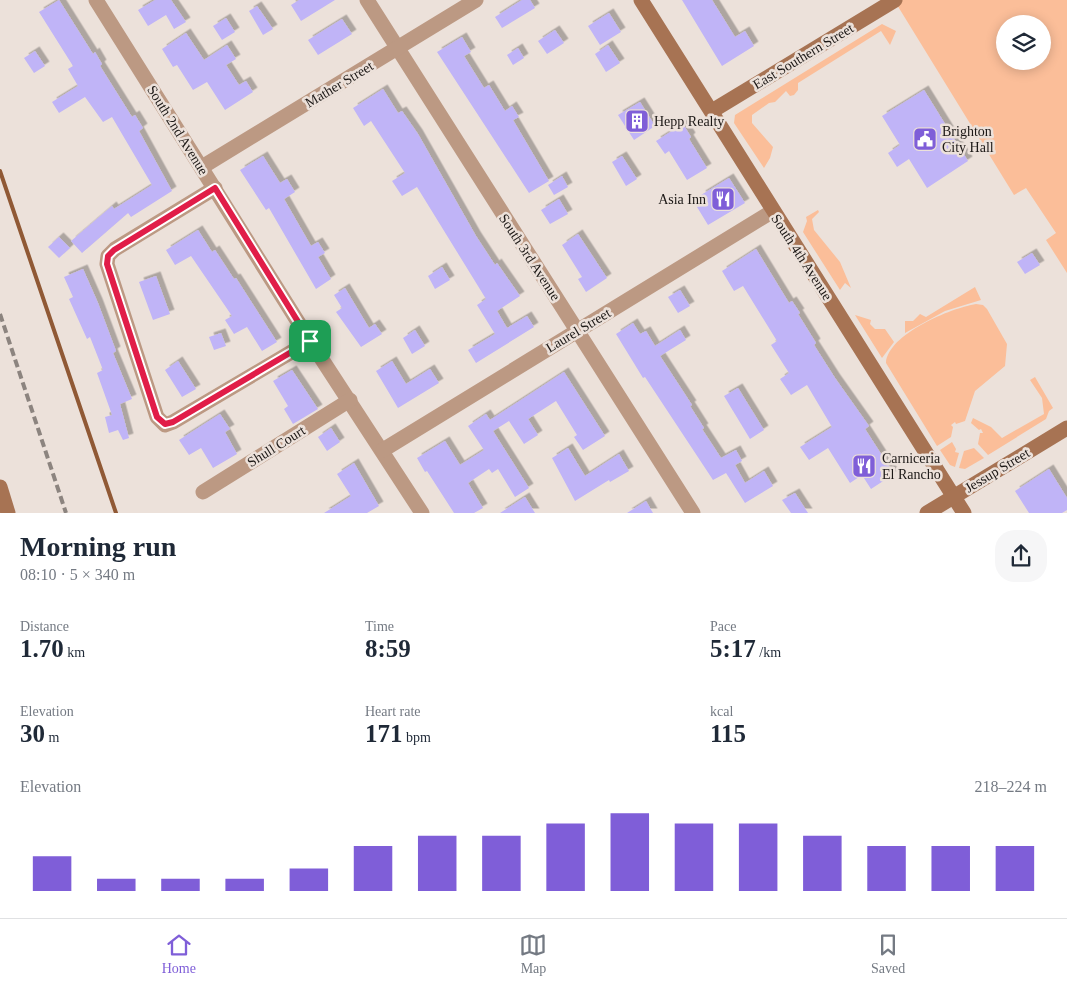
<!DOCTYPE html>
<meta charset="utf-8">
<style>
:root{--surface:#fff;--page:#f6f6f7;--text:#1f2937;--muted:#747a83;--line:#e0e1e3;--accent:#7f5ed8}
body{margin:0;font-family:Georgia,serif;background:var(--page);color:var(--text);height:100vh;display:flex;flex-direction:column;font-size:19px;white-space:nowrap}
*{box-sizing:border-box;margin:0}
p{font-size:16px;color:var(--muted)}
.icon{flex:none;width:28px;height:28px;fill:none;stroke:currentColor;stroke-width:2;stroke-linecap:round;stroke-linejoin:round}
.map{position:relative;height:513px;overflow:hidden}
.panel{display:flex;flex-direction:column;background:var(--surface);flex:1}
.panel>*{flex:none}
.buttons{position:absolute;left:996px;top:15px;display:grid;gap:10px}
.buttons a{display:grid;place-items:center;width:55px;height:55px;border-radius:50%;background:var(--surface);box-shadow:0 2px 12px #0003;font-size:25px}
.pin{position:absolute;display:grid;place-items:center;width:42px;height:42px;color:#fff;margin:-21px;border-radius:10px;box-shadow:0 2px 8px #0006}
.round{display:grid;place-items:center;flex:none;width:52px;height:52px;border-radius:20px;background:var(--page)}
.overview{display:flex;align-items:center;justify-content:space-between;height:85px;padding:0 20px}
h1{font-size:28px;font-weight:700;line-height:38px}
.stats{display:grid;grid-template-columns:repeat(3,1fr);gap:8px;height:85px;padding:5px 20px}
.stats div{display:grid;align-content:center}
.stats b{font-size:25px;font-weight:700}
.stats small{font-size:14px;font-weight:400}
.stats p{font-size:14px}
.chart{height:140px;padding:10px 20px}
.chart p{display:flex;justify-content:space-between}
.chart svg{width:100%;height:90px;margin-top:5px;stroke:var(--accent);stroke-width:6}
.tabs{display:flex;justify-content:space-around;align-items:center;height:70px;border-top:1px solid var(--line);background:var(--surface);font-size:14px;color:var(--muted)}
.tabs a{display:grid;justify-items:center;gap:2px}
.tabs .active{color:var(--accent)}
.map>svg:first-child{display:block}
.green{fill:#fbbe99;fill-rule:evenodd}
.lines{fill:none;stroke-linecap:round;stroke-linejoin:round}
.stream{stroke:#905935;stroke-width:4}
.building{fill:#c0b4f7;filter:url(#shadow)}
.street{stroke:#bc9983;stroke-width:15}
.secondary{stroke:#a77353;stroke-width:15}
.rail{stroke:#8c847f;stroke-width:4;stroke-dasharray:8 4;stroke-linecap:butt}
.route-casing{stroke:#fff;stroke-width:10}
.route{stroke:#e11d48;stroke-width:6}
.labels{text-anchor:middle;stroke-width:5;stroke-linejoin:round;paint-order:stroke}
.street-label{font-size:14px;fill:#1c1816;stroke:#ece1da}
.poi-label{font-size:14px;fill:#1c1816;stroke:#ece1da;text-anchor:start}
</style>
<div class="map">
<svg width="1067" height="513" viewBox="0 0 1067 513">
<defs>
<filter id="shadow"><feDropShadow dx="4.5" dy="-4.5" stdDeviation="0" flood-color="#0004"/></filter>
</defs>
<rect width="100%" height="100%" fill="#ece1da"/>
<g class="green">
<path d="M894,0H1067V273L1046,240L1056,233L1026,188L1014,195ZM1005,24H1042V61H1005Z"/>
<path d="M882,24L896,31L890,45L881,31L798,83V90L794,95L790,96L786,91L775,102L769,103L752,115V123L773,147L770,158L764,168L734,123L735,115Z"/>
<path d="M818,210L819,212L812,219L814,230L840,262L851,288L845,283L840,290L803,232L807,221L806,217Z"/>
<path d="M975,287L981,300L945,311L905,333V321H913L920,314L926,317Z"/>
<path d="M976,304L983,305L987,309L1007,344L1005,366L975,391L965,421L956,424L955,422L951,425L953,427L951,437L937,446L886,363C888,334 951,308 976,304Z"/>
<path d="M855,315L871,320L870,324L875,329H885L894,342L882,358Z"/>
<path d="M1035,377L1053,408L1049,411L1046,419L988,455L978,444L980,433H983L981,429L979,430L971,423L973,418L991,427L1002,438L1044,414L1042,398L1030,380Z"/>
<path d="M952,442L956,449L955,452L959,453L955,467L950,465L940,450Z"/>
<path d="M974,448L984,458L965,469L959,468L964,451Z"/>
</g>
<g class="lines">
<path class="stream" d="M0,171L116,513"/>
</g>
<g class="building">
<path d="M59,0L93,54L95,52L102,64L100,66L132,117L135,115L143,128L139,131L172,191L131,217L128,213L82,253L71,241L112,206L114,209L152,185L112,117L103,122L85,97L59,113L52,102L78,86L68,69L73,66L39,12Z"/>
<path d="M155,0H171L186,22L174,29L166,15L148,26L138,10Z"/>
<path d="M299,0H335L301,21L291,5Z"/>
<path d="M522,0H530L535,8L502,28L495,17Z"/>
<path d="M682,0H712L735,37L745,31L754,46L722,66Z"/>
<path d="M257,6L273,29L263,35L249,11Z"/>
<path d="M609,13L621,32L600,45L588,26Z"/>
<path d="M226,18L235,32L222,40L213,26Z"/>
<path d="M342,19L352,34L318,55L308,40Z"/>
<path d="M555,30L564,43L547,54L538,41Z"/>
<path d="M186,33L204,60L227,45L236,59L226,65L239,85L246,81L253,92L225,110L207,82L193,90L177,65L173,67L162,49Z"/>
<path d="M462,37L471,52L464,56L484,88L489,85L505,111L512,106L519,117L513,120L549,181L529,193L437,52Z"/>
<path d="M608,45L620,63L606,72L595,54Z"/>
<path d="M518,48L524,58L513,65L507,55Z"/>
<path d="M35,51L45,66L34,73L24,58Z"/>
<path d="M383,89L398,113L402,111L418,134L476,236L495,265L497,263L520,296L497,311L507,328L527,316L534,327L476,363L468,350L495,334L477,305L486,299L417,187L402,196L392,181L405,173L371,121L364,126L353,108Z"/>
<path d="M924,90L968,161L927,188L909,159L897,167L888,153L900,145L882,116Z"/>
<path d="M640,102L655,126L634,140L618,115Z"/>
<path d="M683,124L691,137L689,139L707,168L687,180L669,151L665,154L656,141Z"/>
<path d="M263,156L280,183L287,179L295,192L284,199L311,246L318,242L325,253L318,257L331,279L316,289L269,208L266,210L240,170Z"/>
<path d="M622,156L637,179L626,186L612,162Z"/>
<path d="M562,176L568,187L554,195L548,185Z"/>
<path d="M729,178L745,203L708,225L697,207L705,202L701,195Z"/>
<path d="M559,199L568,214L550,224L541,210Z"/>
<path d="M198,230L212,252L215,250L234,279L236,278L277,342L262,351L247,327L234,334L225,320L232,316L191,256L175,265L166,250Z"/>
<path d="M578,234L607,278L586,292L578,279L582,277L562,245Z"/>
<path d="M59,237L70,248L59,258L48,247Z"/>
<path d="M756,249L789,303L792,301L800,313L798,314L816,343L814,345L835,378L869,426L865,429L894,474L871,489L862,475L850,483L828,448L809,460L800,447L832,427L807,385L791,395L780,379L789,373L771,345L777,341L743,286L734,291L722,271Z"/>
<path d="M1032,253L1040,265L1025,274L1017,262Z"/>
<path d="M442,267L450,280L435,289L428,276Z"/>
<path d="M83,269L98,303L116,351L113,353L132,399L120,404L129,438L123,440L118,430L109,433L105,417L112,415L97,373L103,370L90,337L87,339L69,299L73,297L64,277Z"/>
<path d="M156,276L170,314L153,320L139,282Z"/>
<path d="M345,288L369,328L375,324L382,334L361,347L336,312L342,308L334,295Z"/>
<path d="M680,290L690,306L678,313L668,297Z"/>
<path d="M633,323L640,334L646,331L655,346L680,330L686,340L660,356L692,405L690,406L704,428L702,429L721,458L736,450L742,461L735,465L745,483L764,471L773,486L745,503L726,473L713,480L645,377L643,378L616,334Z"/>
<path d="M415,330L425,346L412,354L403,338Z"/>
<path d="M221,333L226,346L214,350L209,337Z"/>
<path d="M178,361L196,389L182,397L165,370Z"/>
<path d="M392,361L406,384L430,369L439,383L398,408L376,371Z"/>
<path d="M292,370L318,409L293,424L284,409L288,406L273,381Z"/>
<path d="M564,372L605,436L583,450L574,437L577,435L556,401L528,419L538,435L524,444L509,421L493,431L529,488L515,497L498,469L492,473L489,469L468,483L483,508L474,513H454L427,471L425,472L417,458L445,441L460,465L484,450L468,426L486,414L490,420Z"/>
<path d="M738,388L764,430L750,439L724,396Z"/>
<path d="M220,414L230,429L225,432L237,454L213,468L201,448L189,455L179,440Z"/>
<path d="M331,428L340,442L327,451L318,437Z"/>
<path d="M568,448L585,476L619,454L629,471L610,482L609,480L575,501L552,458Z"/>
<path d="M354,463L379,506L367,513H324L351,496L337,474Z"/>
<path d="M1049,469L1067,498V510L1062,513H1029L1015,491Z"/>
<path d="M795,493L808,513H791L782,500Z"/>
<path d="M525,497L535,513H500Z"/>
<path d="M646,501L653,513H627Z"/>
</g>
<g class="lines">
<g class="street">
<path d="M96,0L310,341L422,513"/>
<path d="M367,0L693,513"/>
<path d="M202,167L476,0"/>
<path d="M215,188L115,249L108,256L107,264L157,417L165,425L173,422L310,341"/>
<path d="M383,450L773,211"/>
<path d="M203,492L350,400"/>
</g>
<g class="secondary">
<path d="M641,0L964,513"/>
<path d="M712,111L895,0"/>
<path d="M0,487L8,513"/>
<path d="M927,513L1067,428"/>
</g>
<path class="rail" d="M0,314L66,513"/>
</g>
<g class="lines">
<g class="route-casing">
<path id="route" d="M215,188L310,341L173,422L165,424L157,417L107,264L108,256L114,250Z"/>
</g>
<use href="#route" class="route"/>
</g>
<defs>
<g id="building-square" transform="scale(1.25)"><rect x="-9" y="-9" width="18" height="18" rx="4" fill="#7f5ed8" stroke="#ece1da"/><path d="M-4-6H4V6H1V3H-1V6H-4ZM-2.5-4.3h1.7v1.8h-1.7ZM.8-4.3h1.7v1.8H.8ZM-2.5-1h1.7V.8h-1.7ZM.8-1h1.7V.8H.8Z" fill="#fff"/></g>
<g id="civic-square" transform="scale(1.25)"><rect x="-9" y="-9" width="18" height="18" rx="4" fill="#7f5ed8" stroke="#ece1da"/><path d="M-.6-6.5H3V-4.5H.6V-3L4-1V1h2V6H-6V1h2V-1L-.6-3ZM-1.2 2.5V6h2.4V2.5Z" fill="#fff"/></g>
<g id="restaurant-square" transform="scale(1.25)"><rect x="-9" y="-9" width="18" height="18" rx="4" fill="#7f5ed8" stroke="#ece1da"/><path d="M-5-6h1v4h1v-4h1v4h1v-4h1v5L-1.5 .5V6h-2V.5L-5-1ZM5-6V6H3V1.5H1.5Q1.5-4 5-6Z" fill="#fff"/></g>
</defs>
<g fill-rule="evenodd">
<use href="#building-square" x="637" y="121"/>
<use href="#civic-square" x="925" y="139"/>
<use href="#restaurant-square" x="723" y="199"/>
<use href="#restaurant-square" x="864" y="466"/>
</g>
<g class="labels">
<g class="street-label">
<text transform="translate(803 56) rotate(-31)" y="5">East Southern Street</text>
<text transform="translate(339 84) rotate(-31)" y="5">Mather Street</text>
<text transform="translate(178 130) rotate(58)" y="5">South 2nd Avenue</text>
<text transform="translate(530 257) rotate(57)" y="5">South 3rd Avenue</text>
<text transform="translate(802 257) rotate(57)" y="5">South 4th Avenue</text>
<text transform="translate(578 330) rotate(-31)" y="5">Laurel Street</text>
<text transform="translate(276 446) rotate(-32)" y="5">Shull Court</text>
<text transform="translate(997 470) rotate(-31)" y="5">Jessup Street</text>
</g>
<g class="poi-label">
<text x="654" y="126">Hepp Realty</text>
<text x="942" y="136">Brighton<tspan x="942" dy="16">City Hall</tspan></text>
<text x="706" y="204" text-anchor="end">Asia Inn</text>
<text x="882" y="463">Carniceria<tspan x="882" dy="16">El Rancho</tspan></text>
</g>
</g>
</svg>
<div class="buttons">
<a><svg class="icon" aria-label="layers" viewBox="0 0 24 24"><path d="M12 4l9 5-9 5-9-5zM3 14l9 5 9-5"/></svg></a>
</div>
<div class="pin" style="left:310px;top:341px;background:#1e9e55"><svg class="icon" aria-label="arrive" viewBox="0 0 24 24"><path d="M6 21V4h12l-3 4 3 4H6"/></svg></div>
</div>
<section class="panel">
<div class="overview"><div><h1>Morning run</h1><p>08:10 · 5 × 340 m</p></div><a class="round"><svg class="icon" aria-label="share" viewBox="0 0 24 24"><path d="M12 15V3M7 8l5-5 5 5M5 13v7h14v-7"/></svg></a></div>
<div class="stats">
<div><p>Distance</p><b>1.70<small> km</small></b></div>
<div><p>Time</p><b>8:59</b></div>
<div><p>Pace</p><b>5:17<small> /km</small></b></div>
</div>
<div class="stats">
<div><p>Elevation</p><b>30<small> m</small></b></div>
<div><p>Heart rate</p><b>171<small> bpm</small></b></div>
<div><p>kcal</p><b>115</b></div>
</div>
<div class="chart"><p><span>Elevation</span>218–224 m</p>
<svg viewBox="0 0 160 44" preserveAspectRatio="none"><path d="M5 44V27M15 44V38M25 44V38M35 44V38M45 44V33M55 44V22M65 44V17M75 44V17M85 44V11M95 44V6M105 44V11M115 44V11M125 44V17M135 44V22M145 44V22M155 44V22"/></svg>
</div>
</section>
<nav class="tabs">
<a class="active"><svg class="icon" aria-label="home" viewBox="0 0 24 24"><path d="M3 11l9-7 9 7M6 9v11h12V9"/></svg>Home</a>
<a><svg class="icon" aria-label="map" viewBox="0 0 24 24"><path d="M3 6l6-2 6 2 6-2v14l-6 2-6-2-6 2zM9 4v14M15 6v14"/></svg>Map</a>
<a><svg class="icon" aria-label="saved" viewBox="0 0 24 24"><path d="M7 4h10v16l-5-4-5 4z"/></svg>Saved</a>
</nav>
